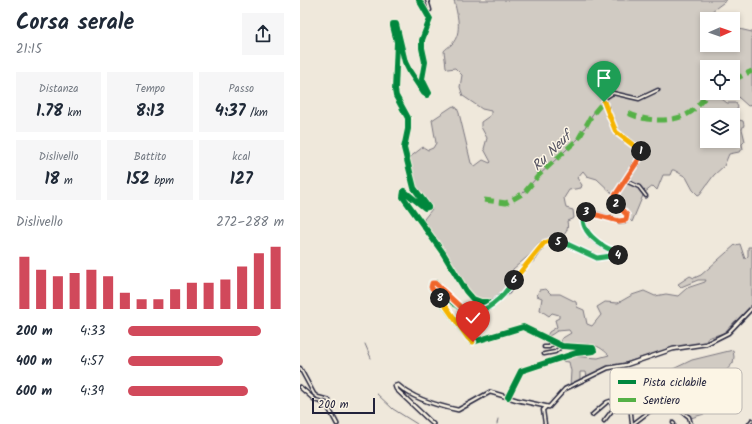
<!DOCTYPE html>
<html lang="it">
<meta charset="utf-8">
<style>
:root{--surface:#fff;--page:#f6f6f7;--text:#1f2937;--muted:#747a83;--accent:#d1495b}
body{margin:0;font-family:Kalam,sans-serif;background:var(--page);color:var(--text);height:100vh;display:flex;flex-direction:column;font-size:15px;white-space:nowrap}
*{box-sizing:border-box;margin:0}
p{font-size:13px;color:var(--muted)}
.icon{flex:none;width:22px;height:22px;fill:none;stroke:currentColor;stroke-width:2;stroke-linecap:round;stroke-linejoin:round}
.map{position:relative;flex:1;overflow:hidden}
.details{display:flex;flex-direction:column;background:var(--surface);width:300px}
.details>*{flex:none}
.needle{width:26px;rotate:88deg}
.controls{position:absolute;left:400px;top:12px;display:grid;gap:8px}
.controls a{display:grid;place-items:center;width:40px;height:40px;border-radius:0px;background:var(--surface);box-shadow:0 2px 6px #0003;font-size:20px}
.scale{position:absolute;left:12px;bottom:10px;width:63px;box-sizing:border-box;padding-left:4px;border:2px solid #22223b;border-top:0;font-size:11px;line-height:14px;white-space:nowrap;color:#22223b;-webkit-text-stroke:3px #fcf5e5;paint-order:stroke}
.pin{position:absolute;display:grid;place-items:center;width:34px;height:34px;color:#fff;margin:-41px -17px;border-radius:50% 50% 50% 0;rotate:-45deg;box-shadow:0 0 4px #0007}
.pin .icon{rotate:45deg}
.km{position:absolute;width:20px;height:20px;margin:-10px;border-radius:50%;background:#222;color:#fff;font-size:11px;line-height:20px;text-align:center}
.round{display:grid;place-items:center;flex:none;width:42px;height:42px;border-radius:0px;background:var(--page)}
.overview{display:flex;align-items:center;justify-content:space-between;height:68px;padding:0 16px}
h1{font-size:22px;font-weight:600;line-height:30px}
.figures{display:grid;grid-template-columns:repeat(3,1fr);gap:6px;height:68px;padding:4px 16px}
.figures div{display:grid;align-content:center;border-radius:0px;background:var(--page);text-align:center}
.figures b{font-size:17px;font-weight:600}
.figures small{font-size:11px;font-weight:400}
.figures p{font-size:11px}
.chart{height:112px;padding:8px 16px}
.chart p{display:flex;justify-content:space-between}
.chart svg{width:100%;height:72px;margin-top:4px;stroke:var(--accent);stroke-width:6}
ul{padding:0 16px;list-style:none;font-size:13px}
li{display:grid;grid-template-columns:64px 48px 1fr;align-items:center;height:30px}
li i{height:10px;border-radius:5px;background:var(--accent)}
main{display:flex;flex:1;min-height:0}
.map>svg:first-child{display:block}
.green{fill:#d1cbc3;stroke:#7a767f;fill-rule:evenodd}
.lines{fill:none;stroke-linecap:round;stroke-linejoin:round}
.stream{stroke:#716f79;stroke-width:1}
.minor-casing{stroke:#22223b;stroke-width:5}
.major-casing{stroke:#22223b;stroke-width:5.5}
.minor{stroke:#fcf5e5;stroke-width:2}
.major{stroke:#fcf5e5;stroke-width:2.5}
.quiet{stroke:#55b146;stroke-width:5;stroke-dasharray:10 5;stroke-linecap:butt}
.cycleway-casing{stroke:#fcf5e5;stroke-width:8}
.cycleway{stroke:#00873e;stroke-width:6}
.split-1-casing{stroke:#fff;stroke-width:8}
.split-2-casing{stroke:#fff;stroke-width:8}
.split-3-casing{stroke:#fff;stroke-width:8}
.split-4-casing{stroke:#fff;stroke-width:8}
.split-5-casing{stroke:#fff;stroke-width:8}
.split-6-casing{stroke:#fff;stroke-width:8}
.split-7-casing{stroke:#fff;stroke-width:8}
.split-8-casing{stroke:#fff;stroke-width:8}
.split-9-casing{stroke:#fff;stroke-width:8}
.split-1{stroke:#f5b400;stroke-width:5}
.split-2{stroke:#f0652b;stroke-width:5}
.split-3{stroke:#f0652b;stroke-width:5}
.split-4{stroke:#22a559;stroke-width:5}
.split-5{stroke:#22a559;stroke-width:5}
.split-6{stroke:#f5b400;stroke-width:5}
.split-7{stroke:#22a559;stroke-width:5}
.split-8{stroke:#f0652b;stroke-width:5}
.split-9{stroke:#f5b400;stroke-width:5}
.labels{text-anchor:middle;stroke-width:3;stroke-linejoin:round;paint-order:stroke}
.water-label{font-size:14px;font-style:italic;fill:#575564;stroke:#fcf5e5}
.key{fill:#fcf5e5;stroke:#bbb6b2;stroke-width:1}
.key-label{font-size:11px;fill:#22223b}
</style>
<main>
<section class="details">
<div class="overview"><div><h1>Corsa serale</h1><p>21:15</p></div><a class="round"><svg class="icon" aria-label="share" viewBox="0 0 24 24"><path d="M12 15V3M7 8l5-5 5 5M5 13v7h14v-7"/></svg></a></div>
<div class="figures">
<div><p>Distanza</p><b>1.78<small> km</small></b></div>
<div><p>Tempo</p><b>8:13</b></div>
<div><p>Passo</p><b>4:37<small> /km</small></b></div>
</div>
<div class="figures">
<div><p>Dislivello</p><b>18<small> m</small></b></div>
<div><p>Battito</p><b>152<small> bpm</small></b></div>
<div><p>kcal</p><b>127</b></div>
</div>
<div class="chart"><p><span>Dislivello</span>272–288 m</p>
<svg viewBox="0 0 160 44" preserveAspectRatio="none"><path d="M5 44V12M15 44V20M25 44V24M35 44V22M45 44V20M55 44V24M65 44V34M75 44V38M85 44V38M95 44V32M105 44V28M115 44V28M125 44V26M135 44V18M145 44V10M155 44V6"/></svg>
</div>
<ul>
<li><b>200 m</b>4:33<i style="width:85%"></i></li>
<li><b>400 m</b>4:57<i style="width:61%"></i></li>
<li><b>600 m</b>4:39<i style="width:77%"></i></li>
</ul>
</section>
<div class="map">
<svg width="452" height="424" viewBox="0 0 452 424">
<rect width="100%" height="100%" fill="#efe8db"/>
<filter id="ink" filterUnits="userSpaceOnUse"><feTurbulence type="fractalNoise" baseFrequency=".025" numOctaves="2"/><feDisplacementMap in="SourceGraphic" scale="8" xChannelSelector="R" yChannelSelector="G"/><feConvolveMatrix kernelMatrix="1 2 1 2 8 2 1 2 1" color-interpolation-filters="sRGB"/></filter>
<g filter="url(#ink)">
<g class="green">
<path d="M154,0H427L412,11V13L416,19H407V45H433V28H435L452,32V105L448,106L438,97L433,90V67H407V93H420L417,95L427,103H436L438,107L434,115L435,119L443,121L444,125L442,129L445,141L442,144L443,149L439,152L429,154L424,166L414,175L400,194L398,195L393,190L386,177L374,170H372L370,175H363L357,190L353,186L344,193L332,222C324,214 311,206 313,194L297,179L287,176L283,171L277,178L282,185L281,188L269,190L264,198L266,208L273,210L274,218L267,221C271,239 253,239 241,241L232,253L213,269L206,292L193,302C186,301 180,302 175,298C161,288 155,271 148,256C141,243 127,235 124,219L132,209L115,185L109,158L123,147L128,150L133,148L136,143L132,120L153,106L157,108L159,113L171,163L175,166L183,160L190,163L191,162L184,149L187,138L181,127V122L191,115V111L182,109L163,96L160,87L162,75L155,68L148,69L146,67L144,51C146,48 149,47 152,44C163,32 157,14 154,0ZM407,115H433V141H407Z"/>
<path d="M440,244L445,259L448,256V247H452V307L439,320L435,321L424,333L407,338V342C395,345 384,346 373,349C343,356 315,366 287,378L286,372H280V382L270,387L271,371L269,362L259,361L269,356L298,358L309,355C306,352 300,347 296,346C285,341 273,349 262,344L261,339L271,333L269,330L257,331L251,335L247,336L249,332L257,327L255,320L259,318V315L252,313L249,316L240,310L242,298L237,296L239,290L246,289L251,294H260L276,302L277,307L284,310L287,324L292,326L301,315L297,307L305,302L318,303L332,295L344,291L355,296L366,294L378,296L387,288L405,282L406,280H398L381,287L378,284L390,276L394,278L401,275L435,245Z"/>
<path d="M433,350L434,357L433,363L424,373L416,398L407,413L391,418L377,405L367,406L361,395L347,396L345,394L350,385H356L369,371L392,360Z"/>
</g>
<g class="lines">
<g class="stream">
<path d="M223,193L238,176L279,138L292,115L303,101"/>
<path d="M65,344L71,358"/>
<path d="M77,394L93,409L117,424"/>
<path d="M197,424L198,419"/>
</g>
<g class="minor-casing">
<g id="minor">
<path d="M119,0L130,19L122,40V48L125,62L122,79L129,93L127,95L124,93L110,72L105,62L96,24H93V26L97,42L95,90L96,96L108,118V129L104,148L114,188L128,207L125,208L104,191L103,197L143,253L166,291L173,299L181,302H188L190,306C171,325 146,298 135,283H132L131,287L168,338L173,342L223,327L262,346L293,348L294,351L276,353L221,371L208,397"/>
<path d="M127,0L130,10"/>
<path d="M326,181L339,187L346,196"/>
<path d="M190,304L208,292L224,267L234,258L244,243L248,241L267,244L297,258L318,254L317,251C307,251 288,238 285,227C283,223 284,218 284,214L287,211L319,221H326L327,215L315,203L314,197L343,153L316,132L304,101L305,98L313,93L339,99L358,90"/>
<path d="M244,347H249L255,342"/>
<path d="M244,354L255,352L262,346"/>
<path d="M0,368L14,394L18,397L29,400V407"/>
<path d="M292,415L307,402L310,401L314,408L330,403L332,424"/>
<path d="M304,421L314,408"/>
<path d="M373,423L374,424"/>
<path d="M245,424L243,410L246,407"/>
<path d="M333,424L350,411L375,406L389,417L391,424"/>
<path d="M449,424L452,420"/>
</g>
</g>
<g class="major-casing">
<g id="major">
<path d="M0,387L15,400L26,403L37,424"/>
<path d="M133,424L96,389L95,386L98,385C113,399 139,406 158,410L190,392L217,400L249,407L265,389L308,368L326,365L373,349L406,344L428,333L452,308"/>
</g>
</g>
<use href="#minor" class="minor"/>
<use href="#major" class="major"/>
<g class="quiet">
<path d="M433,80L452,71"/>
<path d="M328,113C345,122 375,123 391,112C398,106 403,98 411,93"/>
<path d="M184,200L206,203L224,193L238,176L279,138L292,115L304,101"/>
</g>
<g class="cycleway-casing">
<path id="cycleway" d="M119,0L130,19L122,40V48L125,62L122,79L129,93L127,95L124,93L110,72L105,62L96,24H93V26L97,42L95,90L96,96L108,118V129L104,148L114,188L128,207L125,208L104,191L103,197L143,253L166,291L173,299L181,302H188L190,306C171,325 146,298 135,283H132L131,287L168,338L173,342L223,327L262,346L293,348L294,351L276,353L221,371L208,397"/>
</g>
<use href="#cycleway" class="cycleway"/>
</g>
</g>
<g class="lines" filter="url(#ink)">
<g class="split-1-casing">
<path id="split-1" d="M304,102L316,132L341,151"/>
</g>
<g class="split-2-casing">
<path id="split-2" d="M316,204L314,197L343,153L341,151"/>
</g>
<g class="split-3-casing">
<path id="split-3" d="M286,212L319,221L326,220L327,215L316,204"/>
</g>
<g class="split-4-casing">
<path id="split-4" d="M286,212C274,227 303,250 317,251L318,255"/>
</g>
<g class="split-5-casing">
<path id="split-5" d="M258,242L267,244L297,258L318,255"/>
</g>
<g class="split-6-casing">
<path id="split-6" d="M214,280L244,243L250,241L258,242"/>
</g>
<g class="split-7-casing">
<path id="split-7" d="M165,311C184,318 205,295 214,280"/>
</g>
<g class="split-8-casing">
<path id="split-8" d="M140,298L131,287L132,283H135L165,311"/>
</g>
<g class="split-9-casing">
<path id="split-9" d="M140,298L168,338L173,342"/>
</g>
<use href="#split-1" class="split-1"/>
<use href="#split-2" class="split-2"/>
<use href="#split-3" class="split-3"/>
<use href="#split-4" class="split-4"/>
<use href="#split-5" class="split-5"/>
<use href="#split-6" class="split-6"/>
<use href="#split-7" class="split-7"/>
<use href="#split-8" class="split-8"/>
<use href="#split-9" class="split-9"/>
</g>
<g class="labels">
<g class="water-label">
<text transform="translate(251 151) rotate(-45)" y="5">Ru Neuf</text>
</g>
</g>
<rect x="310" y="368" width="132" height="46" rx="6" class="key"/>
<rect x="318" y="380" width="18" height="4" fill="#00873e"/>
<rect x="318" y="398" width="18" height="4" fill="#55b146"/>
<g class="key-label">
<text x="343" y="386">Pista ciclabile</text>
<text x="343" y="404">Sentiero</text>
</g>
</svg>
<div class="controls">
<a><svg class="needle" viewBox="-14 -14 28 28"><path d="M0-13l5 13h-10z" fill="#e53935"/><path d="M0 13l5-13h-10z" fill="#747a83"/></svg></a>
<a><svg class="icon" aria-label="locate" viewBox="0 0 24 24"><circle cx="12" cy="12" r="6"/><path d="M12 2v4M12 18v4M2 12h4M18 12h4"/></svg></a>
<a><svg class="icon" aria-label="layers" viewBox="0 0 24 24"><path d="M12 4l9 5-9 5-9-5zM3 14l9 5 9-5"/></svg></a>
</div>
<div class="scale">200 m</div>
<div class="pin" style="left:304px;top:102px;background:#1e9e55"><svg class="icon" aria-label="arrive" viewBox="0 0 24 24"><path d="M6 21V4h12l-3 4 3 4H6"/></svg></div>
<div class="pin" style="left:173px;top:342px;background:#d93025"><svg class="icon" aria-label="check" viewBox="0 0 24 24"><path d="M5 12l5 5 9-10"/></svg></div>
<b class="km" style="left:341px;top:151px">1</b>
<b class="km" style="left:316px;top:204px">2</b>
<b class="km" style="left:286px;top:212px">3</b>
<b class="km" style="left:318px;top:255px">4</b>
<b class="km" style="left:258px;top:242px">5</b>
<b class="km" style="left:214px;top:280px">6</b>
<b class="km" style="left:140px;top:298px">8</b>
</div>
</main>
